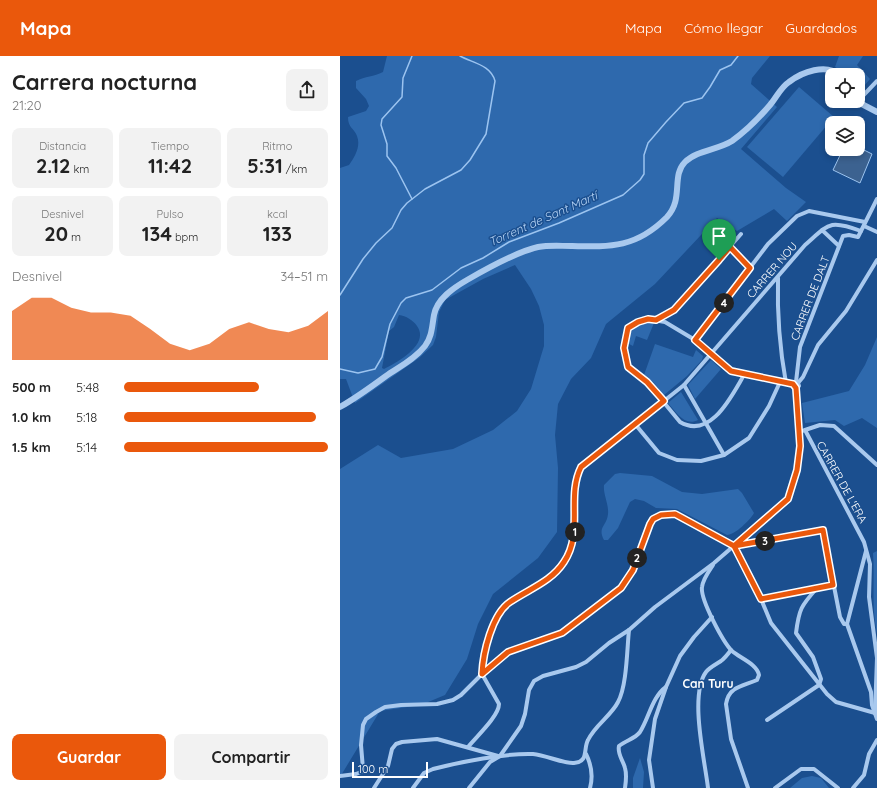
<!DOCTYPE html>
<html lang="es">
<meta charset="utf-8">
<style>
:root{--surface:#fff;--page:#f2f2f2;--text:#222;--muted:#767676;--accent:#ea580c}
body{margin:0;font-family:Quicksand,sans-serif;background:var(--page);color:var(--text);height:100vh;display:flex;flex-direction:column;font-size:15px;white-space:nowrap}
*{box-sizing:border-box;margin:0}
p{font-size:13px;color:var(--muted)}
.icon{flex:none;width:22px;height:22px;fill:none;stroke:currentColor;stroke-width:2;stroke-linecap:round;stroke-linejoin:round}
.map{position:relative;flex:1;overflow:hidden}
.panel{display:flex;flex-direction:column;background:var(--surface);width:340px}
.panel>*{flex:none}
.controls{position:absolute;left:485px;top:12px;display:grid;gap:8px}
.controls a{display:grid;place-items:center;width:40px;height:40px;border-radius:8px;background:var(--surface);box-shadow:0 2px 6px #0003;font-size:20px}
.scale{position:absolute;left:12px;bottom:10px;width:76px;box-sizing:border-box;padding-left:4px;border:2px solid #fff;border-top:0;font-size:11px;line-height:14px;white-space:nowrap;color:#fff;-webkit-text-stroke:3px #1b4f8f;paint-order:stroke}
.pin{position:absolute;display:grid;place-items:center;width:34px;height:34px;color:#fff;margin:-41px -17px;border-radius:50% 50% 50% 0;rotate:-45deg;box-shadow:0 0 4px #0007}
.pin .icon{rotate:45deg}
.km{position:absolute;width:20px;height:20px;margin:-10px;border-radius:50%;background:#222;color:#fff;font-size:11px;line-height:20px;text-align:center}
.round{display:grid;place-items:center;flex:none;width:42px;height:42px;border-radius:8px;background:var(--page)}
.overview{display:flex;align-items:center;justify-content:space-between;height:68px;padding:0 12px}
h1{font-size:22px;font-weight:700;line-height:30px}
.stats{display:grid;grid-template-columns:repeat(3,1fr);gap:6px;height:68px;padding:4px 12px}
.stats div{display:grid;align-content:center;border-radius:8px;background:var(--page);text-align:center}
.stats b{font-size:20px;font-weight:700}
.stats small{font-size:11px;font-weight:400}
.stats p{font-size:11px}
.chart{height:112px;padding:8px 12px}
.chart p{display:flex;justify-content:space-between}
.chart svg{width:100%;height:72px;margin-top:4px;fill:var(--accent);opacity:.7}
.action{display:flex;gap:8px;margin-top:auto;padding:8px 12px}
.action a{flex:1;height:46px;border-radius:8px;background:var(--accent);color:#fff;font-size:16px;font-weight:700;line-height:46px;text-align:center}
.action a+a{background:var(--page);color:var(--text)}
ul{padding:0 12px;list-style:none;font-size:13px}
li{display:grid;grid-template-columns:64px 48px 1fr;align-items:center;height:30px}
li i{height:10px;border-radius:5px;background:var(--accent)}
header{display:flex;align-items:center;gap:24px;box-sizing:border-box;height:56px;padding:0 20px;background:var(--accent);color:#fff}
header strong{font-size:19px}
nav{display:flex;gap:22px;margin-inline-start:auto;font-size:14px}
main{display:flex;flex:1;min-height:0}
.map>svg:first-child{display:block}
.green{fill:#2e69ad;fill-rule:evenodd}
.water{fill:#3c6290;stroke:#9cc4f0}
.lines{fill:none;stroke-linecap:round;stroke-linejoin:round}
.stream{stroke:#9cc4f0;stroke-width:1.5}
.minor{stroke:#a9c9ee;stroke-width:4}
.tertiary{stroke:#a9c9ee;stroke-width:6}
.route-casing{stroke:#fff;stroke-width:8}
.route{stroke:#ea580c;stroke-width:5}
.labels{text-anchor:middle;stroke-width:3;stroke-linejoin:round;paint-order:stroke}
.street-label{font-size:11px;fill:#fff;stroke:#1b4f8f}
.water-label{font-size:12px;font-style:italic;fill:#b5d3f5;stroke:#1b4f8f}
.neighbourhood-label{font-size:12px;font-weight:bold;fill:#fff;stroke:#1b4f8f}
</style>
<header>
<strong>Mapa</strong>
<nav><a>Mapa</a><a>Cómo llegar</a><a>Guardados</a></nav>
</header>
<main>
<section class="panel">
<div class="overview"><div><h1>Carrera nocturna</h1><p>21:20</p></div><a class="round"><svg class="icon" aria-label="share" viewBox="0 0 24 24"><path d="M12 15V3M7 8l5-5 5 5M5 13v7h14v-7"/></svg></a></div>
<div class="stats">
<div><p>Distancia</p><b>2.12<small> km</small></b></div>
<div><p>Tiempo</p><b>11:42</b></div>
<div><p>Ritmo</p><b>5:31<small> /km</small></b></div>
</div>
<div class="stats">
<div><p>Desnivel</p><b>20<small> m</small></b></div>
<div><p>Pulso</p><b>134<small> bpm</small></b></div>
<div><p>kcal</p><b>133</b></div>
</div>
<div class="chart"><p><span>Desnivel</span>34–51 m</p>
<svg viewBox="0 0 160 44" preserveAspectRatio="none"><path d="M0 44V14L10 6L20 6L30 12L40 15L50 15L60 17L70 25L80 34L90 38L100 34L110 25L120 21L130 25L140 27L150 23L160 14V44z"/></svg>
</div>
<ul>
<li><b>500 m</b>5:48<i style="width:66%"></i></li>
<li><b>1.0 km</b>5:18<i style="width:94%"></i></li>
<li><b>1.5 km</b>5:14<i style="width:100%"></i></li>
</ul>
<div class="action"><a>Guardar</a><a>Compartir</a></div>
</section>
<div class="map">
<svg width="537" height="732" viewBox="0 0 537 732">
<rect width="100%" height="100%" fill="#1b4f8f"/>
<g class="green">
<path d="M47,0H430L412,22L411,28L437,51L401,93L446,132L466,146L447,165L434,153L397,175L377,162L315,228L266,268L251,302L231,323L218,348L215,379L218,412L217,476L198,502L153,538L138,568L127,603L105,639L81,649L40,655L0,721V413L38,389L61,402L113,393L153,374L177,355L191,333L204,290V269L199,250L191,233L175,209L143,223L105,244L99,256L96,281L93,289L79,302L15,347L6,323H0V112L9,109C15,101 21,90 17,80C14,72 8,72 8,61L26,55L29,50L26,43L16,32V25C25,20 34,21 43,16ZM59,259C66,260 73,264 77,270C90,288 58,306 44,313L42,312L49,275L54,271Z"/>
<path d="M499,0H523L517,9L530,23L518,37V19H507L502,12L500,14L495,11Z"/>
<path d="M459,31L494,61L443,121L407,91Z"/>
<path d="M314,267L307,284L296,280L293,290L287,287C289,272 300,267 314,267Z"/>
<path d="M537,281V372L522,362L504,370L495,364L465,367L462,347L509,335L525,309Z"/>
<path d="M315,288L353,301L356,294L363,300L362,304L347,320L324,339L313,326L304,319Z"/>
<path d="M371,304L381,313L355,343L348,329Z"/>
<path d="M341,336L358,364C345,371 336,356 328,347Z"/>
<path d="M280,417L312,420L342,436L362,438L398,433L402,437L414,457C410,464 395,479 387,479L337,453L316,452L304,445L295,443L290,446L278,472L268,484H264C257,471 267,470 268,458C269,448 263,439 264,429L275,418Z"/>
<path d="M537,495V577C531,550 535,524 533,497Z"/>
<path d="M300,702L304,716L303,732H293V722Z"/>
<path d="M472,720L481,722L489,732H450L462,722Z"/>
</g>
<path class="water" d="M518,91L532,98L520,127L493,114L503,93H518Z"/>
<g class="lines">
<g class="stream">
<path d="M72,0L63,22L62,41L42,63L41,69L47,88V100L56,112L72,143"/>
<path d="M0,239L23,203L36,187L52,172L61,154L67,147L85,133L121,114L130,104L146,78L155,25C151,9 133,7 120,0"/>
<path d="M0,313L18,317L35,313L42,301L50,268L61,247L66,242L92,234L121,212L143,202L169,186L219,167L283,139L300,124L304,118V99L308,87L326,66L344,47L362,42L370,31L380,14L391,9L398,0"/>
</g>
<g class="minor">
<path d="M517,46L537,25"/>
<path d="M524,170L537,176"/>
<path d="M482,174L499,190"/>
<path d="M390,191L410,212"/>
<path d="M438,222C437,260 439,289 446,327"/>
<path d="M316,264L334,254L401,178"/>
<path d="M355,284L428,188L457,160L469,155L525,166"/>
<path d="M404,319C392,339 371,384 340,366L307,326L288,311L284,292L288,272L298,266L308,263L325,266L355,284L391,315L453,328"/>
<path d="M456,326L460,291L503,180L509,179L518,181L537,143"/>
<path d="M344,329L384,399"/>
<path d="M456,332L459,330L458,327L463,321L478,289L506,255L537,204"/>
<path d="M295,368L319,397L337,404L361,405L384,399L409,382L429,350L440,326"/>
<path d="M465,374L480,369L494,370L537,409"/>
<path d="M460,376L465,374L524,486L530,508L529,541L537,602L535,657"/>
<path d="M394,490L421,543L431,567L487,638L496,646L535,657"/>
<path d="M394,490L483,474L500,561L504,568H507"/>
<path d="M526,495L507,568L531,636L532,649L537,663"/>
<path d="M373,509C369,515 363,523 362,531C360,543 383,586 392,595C400,602 417,608 419,619L417,624C403,630 389,630 386,648L391,683L408,732"/>
<path d="M421,543L493,529"/>
<path d="M142,618C143,597 152,558 170,546C189,533 211,526 224,506C244,476 226,441 241,411L344,329L465,189C489,168 489,163 521,175"/>
<path d="M427,664L479,629L481,623L473,601L456,577C459,553 461,550 477,532"/>
<path d="M128,691C136,681 159,660 159,648L142,618"/>
<path d="M246,698C251,708 253,721 250,732"/>
<path d="M0,720L16,718L21,716L23,713L21,689L23,669L26,663L36,656L45,651L61,649L97,648L113,644L121,639L142,618L168,596L222,577L281,532L293,515L313,463L321,459L335,458L394,490"/>
<path d="M34,732L48,710L52,693L56,688L62,686L97,683L158,700"/>
<path d="M73,732L84,717L93,713C120,706 166,697 193,698C206,699 224,708 234,707C249,706 243,693 248,684C255,669 271,660 278,646C287,630 287,592 289,574"/>
<path d="M129,732L150,706L160,700L181,670L185,658L189,634L194,625L203,620L236,611L246,606L269,587L289,574L315,551L374,507L448,443L459,403L460,376L456,332"/>
<path d="M285,732C286,725 287,719 285,712C283,704 277,698 279,690C286,684 295,683 300,676C309,662 312,641 326,631"/>
<path d="M313,732L309,704L315,663L326,631L340,600L354,581L372,561"/>
<path d="M368,732C365,705 349,639 366,616C370,611 375,609 381,605C385,602 388,598 391,594"/>
<path d="M435,732L461,713H474L498,732"/>
<path d="M513,732L524,719L529,698L537,684"/>
</g>
<g class="tertiary">
<path d="M516,45L537,56"/>
<path d="M0,351C16,342 31,331 46,320C59,311 75,303 85,290C92,281 92,270 94,259C97,243 113,232 127,224C146,213 176,196 198,191C209,189 220,190 231,190C271,191 296,192 327,161C344,143 331,120 345,106C357,94 378,94 392,85C406,75 419,62 430,49C436,42 441,31 449,26C462,16 486,7 500,19"/>
</g>
</g>
<g class="lines">
<g class="route-casing">
<path id="route" d="M379,204L334,254L316,264L308,263L298,266L288,272L284,292L288,311L307,326L324,345L241,411C226,441 244,476 224,506C211,526 189,533 170,546C152,558 143,597 142,618L168,596L222,577L281,532L293,514L310,468L313,463L321,459L335,458L394,490L421,543L493,529L483,474L394,490L448,443L457,414L460,390L456,332L453,328L391,315L355,284L410,212L390,191L379,204"/>
</g>
<use href="#route" class="route"/>
</g>
<g class="labels">
<g class="street-label">
<text transform="translate(432 214) rotate(-49)" y="4">CARRER NOU</text>
<text transform="translate(470 242) rotate(-69)" y="4">CARRER DE DALT</text>
<text transform="translate(502 426) rotate(61)" y="4">CARRER DE L'ERA</text>
</g>
<g class="water-label">
<text transform="translate(203 163) rotate(-24)" y="4">Torrent de Sant Martí</text>
</g>
<g class="neighbourhood-label">
<text x="368" y="632">Can Turu</text>
</g>
</g>
</svg>
<div class="controls">
<a><svg class="icon" aria-label="locate" viewBox="0 0 24 24"><circle cx="12" cy="12" r="6"/><path d="M12 2v4M12 18v4M2 12h4M18 12h4"/></svg></a>
<a><svg class="icon" aria-label="layers" viewBox="0 0 24 24"><path d="M12 4l9 5-9 5-9-5zM3 14l9 5 9-5"/></svg></a>
</div>
<div class="scale">100 m</div>
<div class="pin" style="left:379px;top:204px;background:#1e9e55"><svg class="icon" aria-label="arrive" viewBox="0 0 24 24"><path d="M6 21V4h12l-3 4 3 4H6"/></svg></div>
<b class="km" style="left:235px;top:476px">1</b>
<b class="km" style="left:297px;top:502px">2</b>
<b class="km" style="left:425px;top:485px">3</b>
<b class="km" style="left:384px;top:247px">4</b>
</div>
</main>
